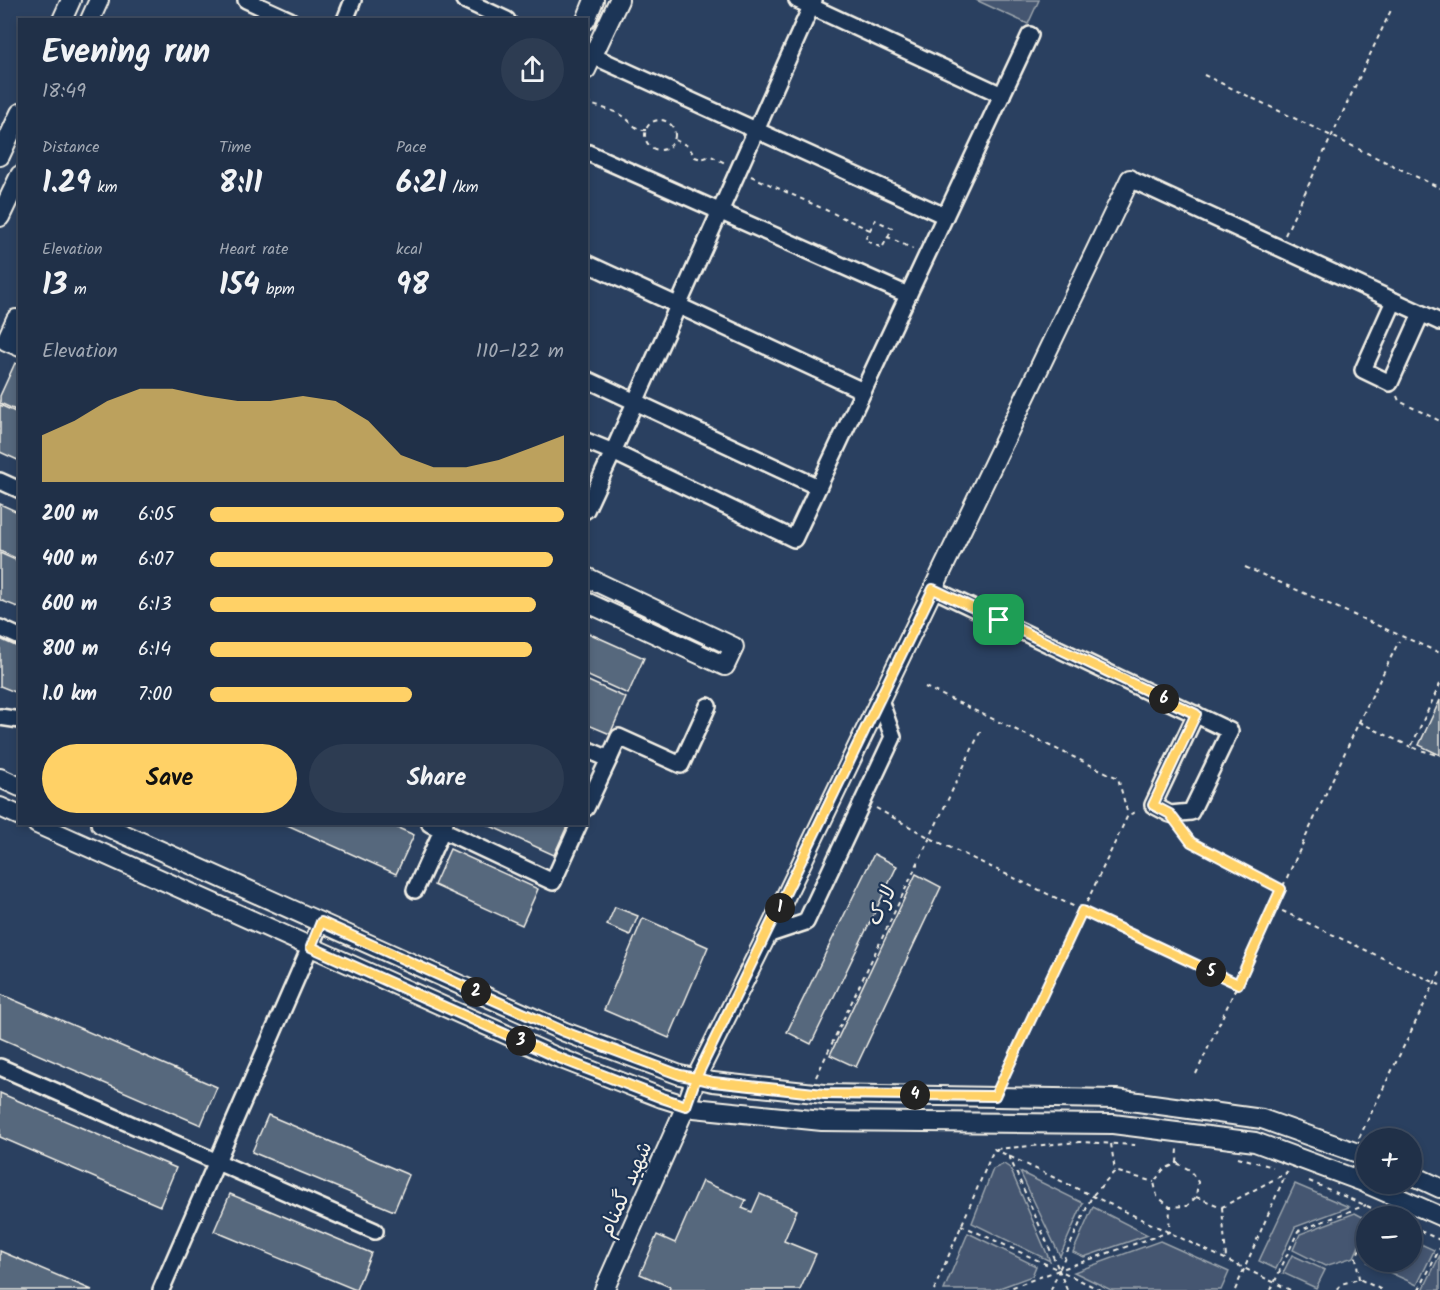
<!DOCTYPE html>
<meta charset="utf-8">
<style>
:root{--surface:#203048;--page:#2d3c52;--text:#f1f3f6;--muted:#a2a9b4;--line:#3d4b60;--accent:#ffd166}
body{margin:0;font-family:Kalam,"Playpen Sans Arabic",sans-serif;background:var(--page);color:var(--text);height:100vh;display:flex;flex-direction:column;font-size:22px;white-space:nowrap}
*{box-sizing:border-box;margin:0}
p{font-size:20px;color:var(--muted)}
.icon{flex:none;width:33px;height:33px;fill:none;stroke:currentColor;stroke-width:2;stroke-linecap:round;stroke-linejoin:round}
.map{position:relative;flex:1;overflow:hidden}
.drawer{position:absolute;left:18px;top:18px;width:570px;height:807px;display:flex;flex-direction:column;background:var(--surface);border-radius:0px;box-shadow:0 3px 9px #0003,0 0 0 2px var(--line)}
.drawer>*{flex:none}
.fabs{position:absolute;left:1356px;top:1128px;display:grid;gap:12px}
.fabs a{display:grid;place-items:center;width:66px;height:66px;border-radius:50%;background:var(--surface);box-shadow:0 3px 9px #0003,0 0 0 2px var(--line);font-size:30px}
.pin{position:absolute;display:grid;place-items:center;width:51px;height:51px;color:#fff;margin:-26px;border-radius:12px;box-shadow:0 3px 9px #0006}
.km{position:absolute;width:30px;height:30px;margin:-15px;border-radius:50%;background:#222;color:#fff;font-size:16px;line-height:30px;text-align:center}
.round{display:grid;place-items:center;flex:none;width:63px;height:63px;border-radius:32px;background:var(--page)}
.head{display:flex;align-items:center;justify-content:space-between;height:102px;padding:0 24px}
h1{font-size:33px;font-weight:700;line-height:45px}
.metrics{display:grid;grid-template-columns:repeat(3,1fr);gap:9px;height:102px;padding:6px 24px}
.metrics div{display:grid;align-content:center}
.metrics b{font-size:30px;font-weight:700}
.metrics small{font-size:16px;font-weight:400}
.metrics p{font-size:16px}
.chart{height:168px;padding:12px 24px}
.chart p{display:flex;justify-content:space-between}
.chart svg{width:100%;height:108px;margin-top:6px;fill:var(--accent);opacity:.7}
.primary-button{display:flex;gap:12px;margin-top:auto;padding:12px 24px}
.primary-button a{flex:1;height:69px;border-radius:36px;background:var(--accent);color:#111;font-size:24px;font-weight:700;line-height:69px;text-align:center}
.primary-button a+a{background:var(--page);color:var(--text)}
ul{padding:0 24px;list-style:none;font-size:20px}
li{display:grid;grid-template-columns:96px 72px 1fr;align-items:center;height:45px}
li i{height:15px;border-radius:8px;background:var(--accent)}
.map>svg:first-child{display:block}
.green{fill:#445771;stroke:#9ca4ac;stroke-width:1.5}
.building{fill:#56677d;stroke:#f4f1e8;stroke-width:1.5}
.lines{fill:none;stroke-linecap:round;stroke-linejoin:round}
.minor-casing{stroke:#f4f1e8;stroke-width:20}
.tertiary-casing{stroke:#f4f1e8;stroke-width:22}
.path{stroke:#f4f1e8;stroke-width:2;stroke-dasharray:4.5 4.5;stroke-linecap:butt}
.minor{stroke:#1d3557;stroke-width:15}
.tertiary{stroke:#1d3557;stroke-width:18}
.route-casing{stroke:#fff;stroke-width:12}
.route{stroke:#ffd166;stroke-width:8}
.labels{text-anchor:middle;stroke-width:4.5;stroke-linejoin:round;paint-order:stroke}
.street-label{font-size:21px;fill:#f4f1e8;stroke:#1d3557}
</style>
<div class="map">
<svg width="1440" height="1290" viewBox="0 0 1440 1290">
<rect width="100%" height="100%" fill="#2a4060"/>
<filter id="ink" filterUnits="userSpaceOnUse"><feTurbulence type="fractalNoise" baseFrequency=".0167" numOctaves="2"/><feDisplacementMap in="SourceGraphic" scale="12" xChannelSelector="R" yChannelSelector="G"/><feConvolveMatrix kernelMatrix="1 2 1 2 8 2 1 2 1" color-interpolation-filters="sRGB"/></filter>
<g filter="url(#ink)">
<g class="green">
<path d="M976,0H1039L1028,24Z"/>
<path d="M1004,1164L1010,1168L1050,1261L972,1223L993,1169Z"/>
<path d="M1020,1172L1083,1203L1060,1256Z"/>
<path d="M1295,1184L1349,1207L1295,1227L1276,1269L1259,1261Z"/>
<path d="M1093,1207L1148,1235L1084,1257L1073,1252Z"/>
<path d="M1355,1213L1366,1219V1230L1354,1257L1325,1266L1293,1250L1300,1234Z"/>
<path d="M968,1233L1036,1266L1032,1276L994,1290H944Z"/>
<path d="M1412,1240L1434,1250L1417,1285L1367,1262H1412Z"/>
<path d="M1160,1241L1229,1272L1221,1290H1111L1074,1272Z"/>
<path d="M1292,1255L1325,1270L1316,1288L1283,1273Z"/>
<path d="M1440,1255V1290H1425L1424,1288Z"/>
</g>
<g class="building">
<path d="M15,363L20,365V412L0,403V396Z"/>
<path d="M0,405L20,414V461L0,452Z"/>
<path d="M0,504L20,513V560L0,551Z"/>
<path d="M0,553L20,562V608L0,600Z"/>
<path d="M586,632L644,658L628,694L586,675Z"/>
<path d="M0,639L20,648V694L0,686Z"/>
<path d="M586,680L626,698L610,734L586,724Z"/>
<path d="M1440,700V755L1419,745Z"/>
<path d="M285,824H389L414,835L396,874Z"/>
<path d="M486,824H568L554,855Z"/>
<path d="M450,849L538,889L522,925L434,885Z"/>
<path d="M874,854L897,866L811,1044L787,1032Z"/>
<path d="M916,874L941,887L856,1067L830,1055Z"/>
<path d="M615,907L638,916L630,935L607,925Z"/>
<path d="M643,918L708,947L669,1038L604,1010Z"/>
<path d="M0,994L217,1087L201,1125L0,1038Z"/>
<path d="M0,1093L176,1168L160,1206L0,1137Z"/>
<path d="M268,1115L409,1175L394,1211L252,1152Z"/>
<path d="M702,1181L746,1200L742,1208L752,1212L760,1194L797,1210L784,1241L816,1254L800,1290H669L670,1287L640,1274L657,1235L675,1243Z"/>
<path d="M230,1194L371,1253L356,1290L214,1231Z"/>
<path d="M0,1251L92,1290H0Z"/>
</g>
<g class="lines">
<g class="minor-casing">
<g id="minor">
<path d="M246,0L290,20"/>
<path d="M464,0L507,20"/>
<path d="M797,0L1002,95"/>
<path d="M345,20L353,0"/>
<path d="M593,56L945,216"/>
<path d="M586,152L908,295"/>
<path d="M1130,179L1440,322"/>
<path d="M586,263L863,391"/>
<path d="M1394,301L1363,370L1390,383L1421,314"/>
<path d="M586,379L818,487"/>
<path d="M586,441L613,452L814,0"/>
<path d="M0,481L20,490"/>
<path d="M586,510L613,452L794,539L1030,35"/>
<path d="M933,589L1230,731L1191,812L1170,814L1153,805L1196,714"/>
<path d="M0,628L20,637"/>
<path d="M0,717L20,720"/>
<path d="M586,749L609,759L586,808"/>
<path d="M609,759L619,737L681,765L708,706"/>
<path d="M430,824L553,882L579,824"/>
<path d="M415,890L445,824"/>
<path d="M767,935L806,922L893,737L880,700"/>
<path d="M0,1067L375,1231"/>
<path d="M161,1290L321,922"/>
</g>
</g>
<g class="tertiary-casing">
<g id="tertiary">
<path d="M62,20L71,0"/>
<path d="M90,20L99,0"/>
<path d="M586,20L594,0"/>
<path d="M586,70L619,0"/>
<path d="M0,156L20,113"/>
<path d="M0,217L20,175"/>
<path d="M20,320L16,319L6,341L20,347"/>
<path d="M586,577L734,647L725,666L586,602"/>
<path d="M0,778L20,787"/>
<path d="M0,807L20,816"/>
<path d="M37,824L554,1056L662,1098L694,1108L822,1121L1113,1124L1255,1142L1366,1183"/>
<path d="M101,824L565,1032L680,1075L713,1082L824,1094L1116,1099L1262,1119L1366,1156"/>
<path d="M1412,1175L1440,1188"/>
<path d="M1367,1184L1440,1216"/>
<path d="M604,1290L686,1106L696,1078L767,935L1130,179"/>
</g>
</g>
<g class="path">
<path d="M1204,75L1440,188"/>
<path d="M586,102C598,108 612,109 623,116C631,121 635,131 646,130"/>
<circle cx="660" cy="135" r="15"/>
<path d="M675,140L688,146L695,157L701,159L711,156L725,163"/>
<path d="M751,176L870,230"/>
<path d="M1285,235L1392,8"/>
<path d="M888,237L892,228L875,220L865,240L882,248L888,237L913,249"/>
<path d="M1397,396L1399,401L1440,421"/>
<path d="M1245,567L1440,653"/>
<path d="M1440,684L1411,747L1440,756"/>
<path d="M925,687L1118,778L1128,815"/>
<path d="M1359,722L1411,747"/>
<path d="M876,808L930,838L1237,984"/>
<path d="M1181,829L1191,842L1281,889"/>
<path d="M1274,907L1440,985"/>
<path d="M1196,1074L1359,722L1399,641"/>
<path d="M816,1077L981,730"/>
<path d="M1002,1081L1128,815L1139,811"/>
<path d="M1359,1138L1440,972"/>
<path d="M1111,1144L1115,1171"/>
<path d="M996,1149L1079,1142L1137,1145"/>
<path d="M1009,1156L1059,1270L1092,1196L1115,1171L1154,1182"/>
<path d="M1238,1157L1273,1167"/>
<path d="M1177,1163L1190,1170L1198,1182L1196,1197L1187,1206L1170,1207L1157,1196L1154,1182L1163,1170Z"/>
<path d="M1177,1163L1178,1149"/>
<path d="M1309,1181L1390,1216"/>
<path d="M1196,1197L1222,1207L1288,1172"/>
<path d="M1222,1207L1226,1258"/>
<path d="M961,1225L1059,1270L1005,1290"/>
<path d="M1412,1227L1440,1240"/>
<path d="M1359,1279L1356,1257L1366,1236"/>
<path d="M934,1290L994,1149L1290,1290"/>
<path d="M1051,1290L1059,1270L1100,1290"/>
<path d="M1067,1290L1059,1270L1169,1232L1170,1207"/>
<path d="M1235,1290L1287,1171"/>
<path d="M1271,1290L1298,1231L1366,1205"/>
<path d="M1338,1290L1341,1284L1359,1279L1382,1290"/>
<path d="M1419,1290L1440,1248"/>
</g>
<use href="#minor" class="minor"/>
<use href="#tertiary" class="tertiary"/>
</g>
</g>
<g class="lines" filter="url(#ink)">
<g class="route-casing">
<path id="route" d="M999,620L933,589L696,1078L680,1075L565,1032L321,922L311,947L554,1056L662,1098L686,1106L696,1078L713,1082L824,1094L995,1096L1082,911L1238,984L1281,889L1191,842L1170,814L1153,805L1196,714L999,620"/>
</g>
<use href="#route" class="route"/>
</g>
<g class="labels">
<g class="street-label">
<text transform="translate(881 905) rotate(-64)" y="7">لارک</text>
<text transform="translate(625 1189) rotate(-66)" y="7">شهید گمنام</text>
</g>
</g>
</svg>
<div class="fabs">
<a>+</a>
<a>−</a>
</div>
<div class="pin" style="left:999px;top:620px;background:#1e9e55"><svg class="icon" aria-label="arrive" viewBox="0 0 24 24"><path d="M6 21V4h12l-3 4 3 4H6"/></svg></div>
<b class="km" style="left:780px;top:908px">1</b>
<b class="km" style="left:476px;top:992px">2</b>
<b class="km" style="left:521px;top:1041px">3</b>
<b class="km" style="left:915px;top:1095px">4</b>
<b class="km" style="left:1211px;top:972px">5</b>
<b class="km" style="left:1164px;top:699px">6</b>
<section class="drawer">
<div class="head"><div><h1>Evening run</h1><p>18:49</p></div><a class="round"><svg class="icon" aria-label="share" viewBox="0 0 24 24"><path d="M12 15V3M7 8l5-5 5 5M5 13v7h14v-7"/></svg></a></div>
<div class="metrics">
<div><p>Distance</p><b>1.29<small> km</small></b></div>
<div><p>Time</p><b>8:11</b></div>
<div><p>Pace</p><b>6:21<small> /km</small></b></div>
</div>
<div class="metrics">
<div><p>Elevation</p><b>13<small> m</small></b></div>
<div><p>Heart rate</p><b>154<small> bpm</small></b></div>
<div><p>kcal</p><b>98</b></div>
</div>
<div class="chart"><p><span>Elevation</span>110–122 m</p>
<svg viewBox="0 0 160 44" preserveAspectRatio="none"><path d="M0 44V25L10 19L20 11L30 6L40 6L50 9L60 11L70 11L80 9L90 11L100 19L110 33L120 38L130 38L140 35L150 30L160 25V44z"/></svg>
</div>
<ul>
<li><b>200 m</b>6:05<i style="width:100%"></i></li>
<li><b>400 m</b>6:07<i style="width:97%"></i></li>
<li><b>600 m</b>6:13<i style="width:92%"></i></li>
<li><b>800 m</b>6:14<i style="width:91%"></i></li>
<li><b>1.0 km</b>7:00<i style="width:57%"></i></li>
</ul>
<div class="primary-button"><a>Save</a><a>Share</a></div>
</section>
</div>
